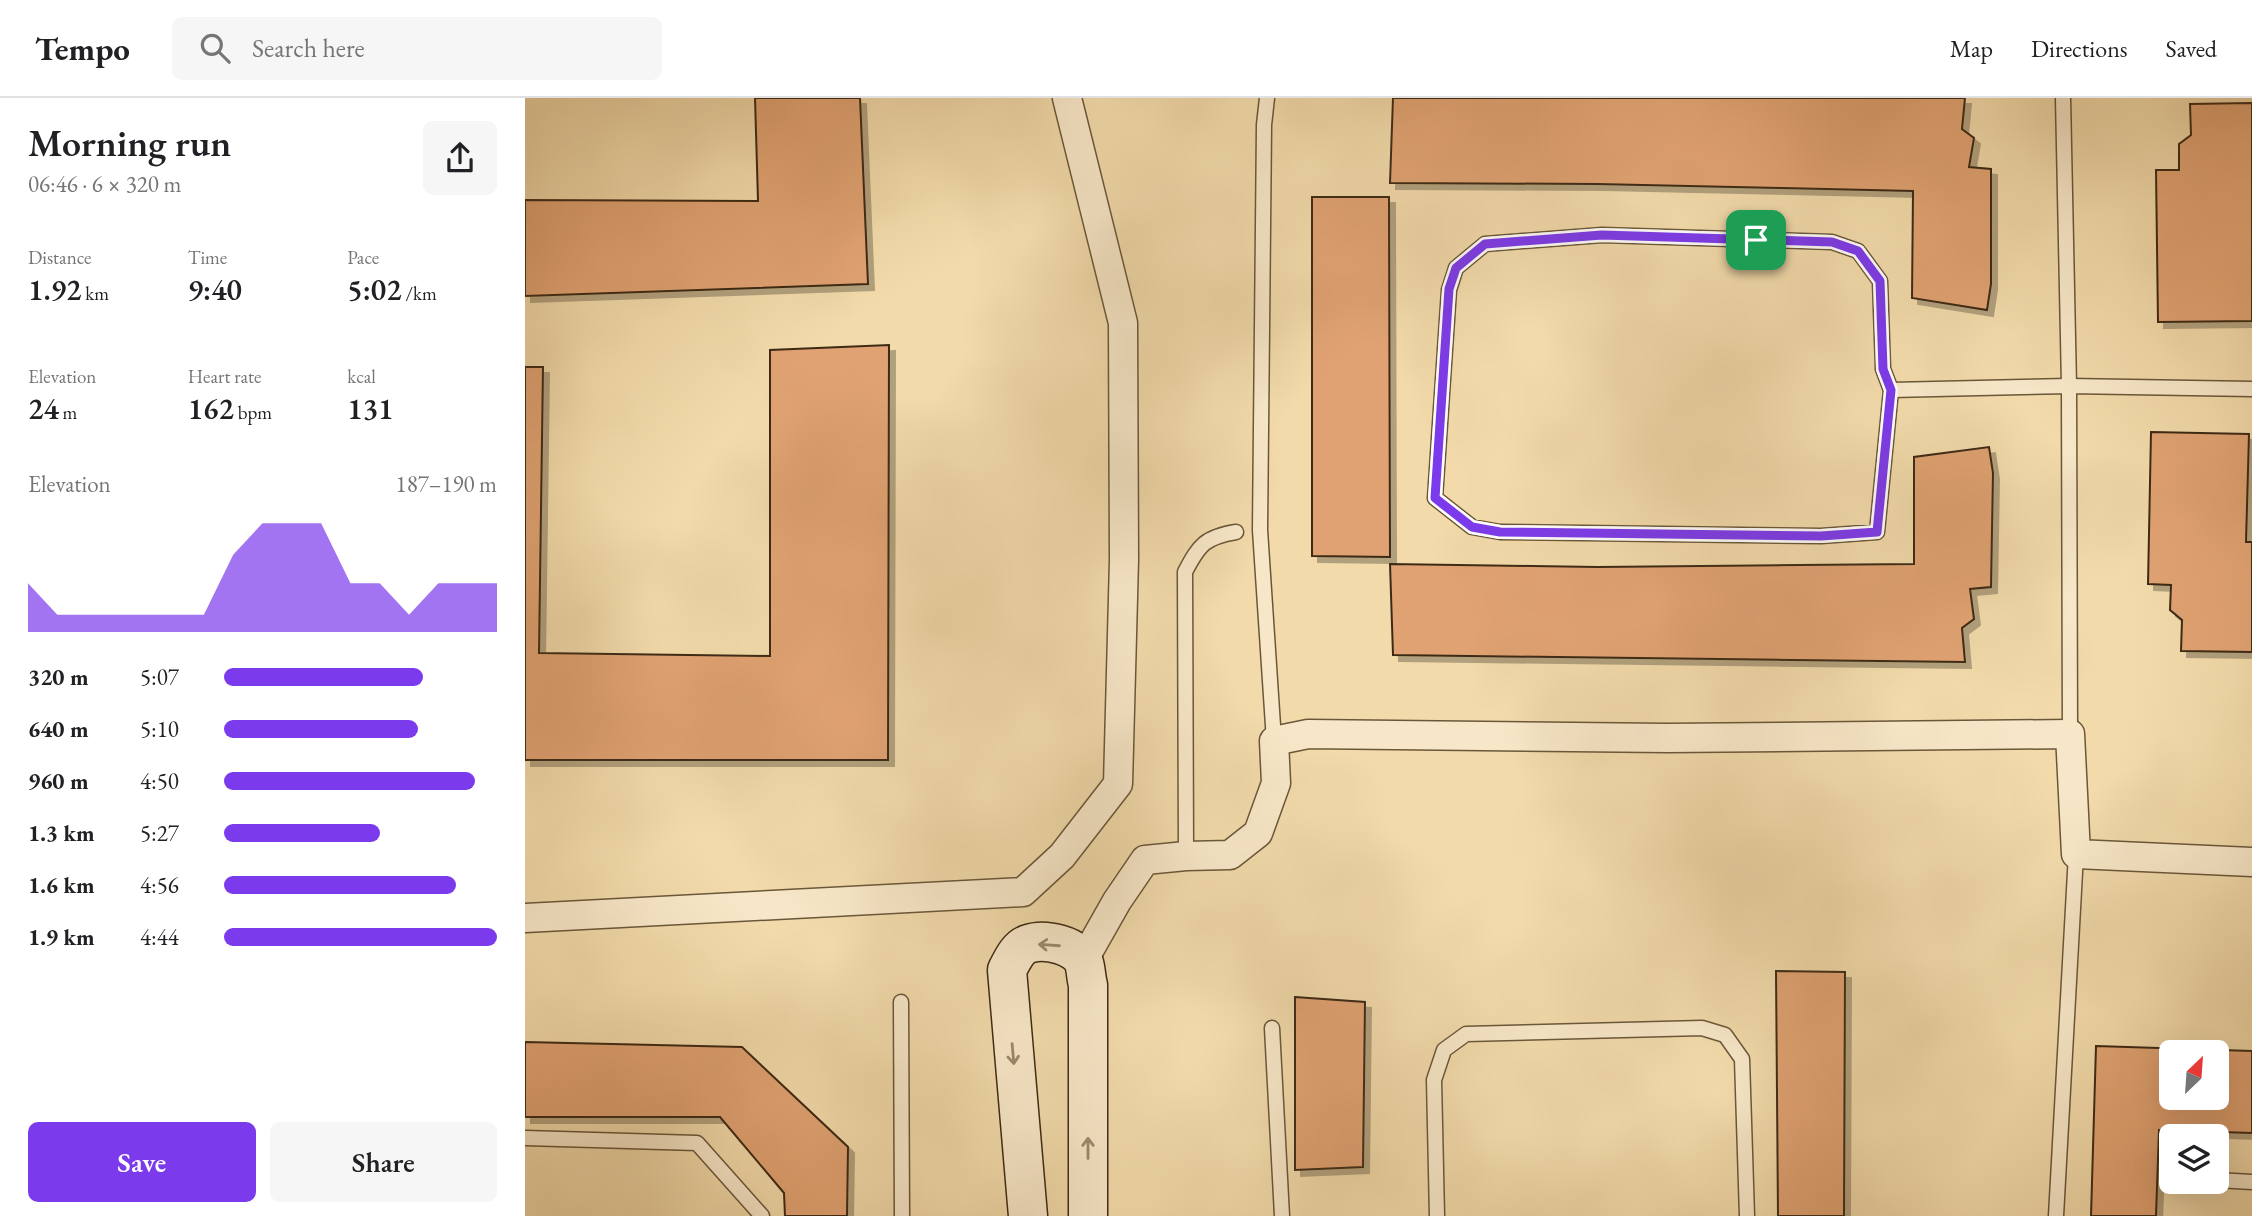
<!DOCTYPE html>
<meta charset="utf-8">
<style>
:root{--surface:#fff;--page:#f6f6f6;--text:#202124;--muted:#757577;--line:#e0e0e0;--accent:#7c3aed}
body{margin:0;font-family:"EB Garamond",serif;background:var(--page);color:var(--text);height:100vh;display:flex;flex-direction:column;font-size:26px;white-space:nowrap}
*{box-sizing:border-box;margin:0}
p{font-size:23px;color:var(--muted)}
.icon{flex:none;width:38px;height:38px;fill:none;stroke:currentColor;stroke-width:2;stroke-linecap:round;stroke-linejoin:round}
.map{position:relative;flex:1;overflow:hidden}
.panel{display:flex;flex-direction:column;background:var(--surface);width:525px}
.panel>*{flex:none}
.needle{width:46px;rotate:25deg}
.fabs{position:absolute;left:1634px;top:942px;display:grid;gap:14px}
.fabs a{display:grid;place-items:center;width:70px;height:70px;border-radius:10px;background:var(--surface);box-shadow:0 7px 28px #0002;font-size:35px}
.pin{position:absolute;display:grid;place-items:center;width:60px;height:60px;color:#fff;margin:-30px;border-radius:14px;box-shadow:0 4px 10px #0006}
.round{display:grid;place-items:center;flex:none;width:74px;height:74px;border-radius:10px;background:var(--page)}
.head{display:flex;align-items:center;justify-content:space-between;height:119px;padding:0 28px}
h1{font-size:38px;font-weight:600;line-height:52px}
.figures{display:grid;grid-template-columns:repeat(3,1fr);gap:10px;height:119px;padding:7px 28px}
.figures div{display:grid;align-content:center}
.figures b{font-size:30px;font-weight:600}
.figures small{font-size:19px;font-weight:400}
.figures p{font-size:19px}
.chart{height:196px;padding:14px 28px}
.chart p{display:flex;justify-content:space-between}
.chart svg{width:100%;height:126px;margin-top:7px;fill:var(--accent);opacity:.7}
.button{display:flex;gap:14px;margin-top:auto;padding:14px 28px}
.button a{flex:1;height:80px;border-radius:10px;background:var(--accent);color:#fff;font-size:28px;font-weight:600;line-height:80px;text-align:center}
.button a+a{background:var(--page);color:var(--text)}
ul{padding:0 28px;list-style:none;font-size:23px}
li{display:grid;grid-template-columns:112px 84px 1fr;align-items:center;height:52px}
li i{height:18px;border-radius:9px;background:var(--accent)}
header{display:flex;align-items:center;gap:42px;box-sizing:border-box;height:98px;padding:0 35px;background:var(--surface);border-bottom:2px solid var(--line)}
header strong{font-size:33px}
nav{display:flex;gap:38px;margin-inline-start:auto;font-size:24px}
.search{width:490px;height:63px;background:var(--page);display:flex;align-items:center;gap:18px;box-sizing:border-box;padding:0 24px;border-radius:10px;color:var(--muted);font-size:26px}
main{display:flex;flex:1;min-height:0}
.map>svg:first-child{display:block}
.building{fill:#e0a272;stroke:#3d2b15;stroke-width:2;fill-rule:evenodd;filter:url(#shadow)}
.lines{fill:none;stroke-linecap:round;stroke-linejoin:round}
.lane-casing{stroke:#6a573a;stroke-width:17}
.street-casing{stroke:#6a573a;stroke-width:31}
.secondary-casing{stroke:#3d2b15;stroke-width:41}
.lane{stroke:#f7e7c8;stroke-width:14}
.street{stroke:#f7e7c8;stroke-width:28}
.secondary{stroke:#f7e7c8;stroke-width:38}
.oneway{stroke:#9a896e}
.route-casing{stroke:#fff;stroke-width:14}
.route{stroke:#7c3aed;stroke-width:9}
</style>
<header>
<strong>Tempo</strong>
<div class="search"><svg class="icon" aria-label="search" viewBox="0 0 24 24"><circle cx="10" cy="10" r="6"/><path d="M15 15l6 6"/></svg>Search here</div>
<nav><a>Map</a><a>Directions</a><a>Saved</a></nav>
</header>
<main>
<section class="panel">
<div class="head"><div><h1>Morning run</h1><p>06:46 · 6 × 320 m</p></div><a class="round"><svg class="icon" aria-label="share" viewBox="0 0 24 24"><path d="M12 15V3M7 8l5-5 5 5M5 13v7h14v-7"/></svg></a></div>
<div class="figures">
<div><p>Distance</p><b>1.92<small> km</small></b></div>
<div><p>Time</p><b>9:40</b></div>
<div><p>Pace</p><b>5:02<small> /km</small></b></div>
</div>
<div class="figures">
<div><p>Elevation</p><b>24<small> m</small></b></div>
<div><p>Heart rate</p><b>162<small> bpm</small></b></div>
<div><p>kcal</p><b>131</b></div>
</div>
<div class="chart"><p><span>Elevation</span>187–190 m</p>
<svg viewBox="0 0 160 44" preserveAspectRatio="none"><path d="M0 44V27L10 38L20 38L30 38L40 38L50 38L60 38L70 17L80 6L90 6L100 6L110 27L120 27L130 38L140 27L150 27L160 27V44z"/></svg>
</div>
<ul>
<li><b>320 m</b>5:07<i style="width:73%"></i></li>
<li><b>640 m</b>5:10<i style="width:71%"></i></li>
<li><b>960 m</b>4:50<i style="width:92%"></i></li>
<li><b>1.3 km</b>5:27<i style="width:57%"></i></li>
<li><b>1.6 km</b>4:56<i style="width:85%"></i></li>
<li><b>1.9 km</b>4:44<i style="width:100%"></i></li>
</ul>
<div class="button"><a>Save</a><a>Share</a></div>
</section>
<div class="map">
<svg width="1727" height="1118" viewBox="0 0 1727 1118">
<defs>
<filter id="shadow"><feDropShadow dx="6" dy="6" stdDeviation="0" flood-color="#0004"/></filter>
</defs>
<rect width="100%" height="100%" fill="#f2daaa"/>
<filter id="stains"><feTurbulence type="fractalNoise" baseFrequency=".00286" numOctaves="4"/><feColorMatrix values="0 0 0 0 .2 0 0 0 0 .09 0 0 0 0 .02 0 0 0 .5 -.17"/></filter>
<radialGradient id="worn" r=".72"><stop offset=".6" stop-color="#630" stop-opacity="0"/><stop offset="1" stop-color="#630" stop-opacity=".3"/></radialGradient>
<g class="building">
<path d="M230,0H335L343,186L0,198V102L233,103Z"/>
<path d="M868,0H1440L1437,31L1449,40L1444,69L1466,71V186L1462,212L1387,200L1388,93L1072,86L865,85Z"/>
<path d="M1727,5V223L1633,224L1631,72H1654V46L1666,37L1665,6Z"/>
<path d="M787,99H864L865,459L787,458Z"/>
<path d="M364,247L363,662H0V269H18L14,555L245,558V252Z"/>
<path d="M1626,334L1724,336L1721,444H1727V554L1656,553L1657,522L1645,512L1646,487L1623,486Z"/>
<path d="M1464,349L1468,375L1466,489L1445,491L1449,521L1437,530L1440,564L868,557L865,466L1072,469L1389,466V359Z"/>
<path d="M1251,873L1320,874L1319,1118H1253Z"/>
<path d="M770,899L840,904L838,1069L770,1072Z"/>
<path d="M0,944L217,949L323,1049L322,1118H260L259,1095L195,1019H0Z"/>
<path d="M1571,948L1727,953V1035L1634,1032L1631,1118H1566ZM1647,954H1692V999H1647Z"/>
</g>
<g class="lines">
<g class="lane-casing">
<g id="lane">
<path d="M742,0L739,27L735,432L749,643"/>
<path d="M1538,0L1544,288L1545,636"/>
<path d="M1077,137L1307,144L1333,153L1355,183L1358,271L1366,292L1352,434L1296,438L975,434L947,429L910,400L924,192L931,170L960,146Z"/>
<path d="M1366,292L1544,288L1727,291"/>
<path d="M661,758L660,474C674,447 680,439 711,434"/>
<path d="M376,904L377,1118"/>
<path d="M747,930L757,1118"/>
<path d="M0,1040L172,1045L237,1118"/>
<path d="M1692,1082L1727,1084"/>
<path d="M912,1118L909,982L919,952L941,936L1177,930L1200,937L1217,961L1222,1118"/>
<path d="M1531,1118L1551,756"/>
</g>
</g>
<g class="street-casing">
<g id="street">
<path d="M0,820L498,794L537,758L593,686L599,462L598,225L542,0"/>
<path d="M558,863L592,803L620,762L661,758L705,757L733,735L751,685L749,643L783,636L1143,640L1545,636L1551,756L1727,764"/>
</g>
</g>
<g class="secondary-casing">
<path id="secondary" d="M503,1118L482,872C487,863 492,850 503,846C520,840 552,847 559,865C561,871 561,880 563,887V1118"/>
</g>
<use href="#lane" class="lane"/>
<use href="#street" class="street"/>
<use href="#secondary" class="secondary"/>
</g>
<defs><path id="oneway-shaft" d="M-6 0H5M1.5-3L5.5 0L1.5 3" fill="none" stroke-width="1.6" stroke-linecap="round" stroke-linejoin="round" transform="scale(1.75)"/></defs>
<g class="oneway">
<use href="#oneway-shaft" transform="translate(524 847) rotate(-176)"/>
<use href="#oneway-shaft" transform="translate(488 956) rotate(85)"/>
<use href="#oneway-shaft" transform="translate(563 1050) rotate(-90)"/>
</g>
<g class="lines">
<g class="route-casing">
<path id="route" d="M1077,137L1307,144L1333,153L1355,183L1358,271L1366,292L1352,434L1296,438L975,434L947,429L910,400L924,191L931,170L960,146Z"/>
</g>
<use href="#route" class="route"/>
</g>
<rect width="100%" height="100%" filter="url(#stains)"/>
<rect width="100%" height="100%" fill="url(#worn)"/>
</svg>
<div class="fabs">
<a><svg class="needle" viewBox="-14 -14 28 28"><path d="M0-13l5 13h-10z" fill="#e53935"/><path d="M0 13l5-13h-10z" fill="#757577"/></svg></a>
<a><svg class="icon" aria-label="layers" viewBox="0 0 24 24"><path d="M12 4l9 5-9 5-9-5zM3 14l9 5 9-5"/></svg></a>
</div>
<div class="pin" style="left:1231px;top:142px;background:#1e9e55"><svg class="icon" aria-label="arrive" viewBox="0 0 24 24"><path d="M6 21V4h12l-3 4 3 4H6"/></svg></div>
</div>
</main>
